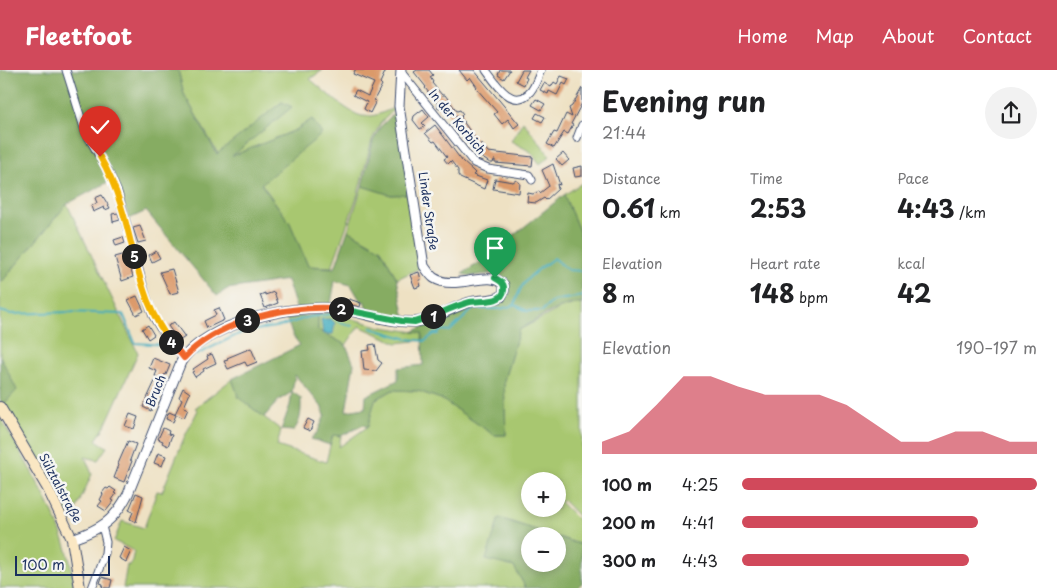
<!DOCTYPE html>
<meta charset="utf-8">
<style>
:root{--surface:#fff;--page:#f2f2f2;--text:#202124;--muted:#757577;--accent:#d1495b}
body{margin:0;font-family:"Playpen Sans",sans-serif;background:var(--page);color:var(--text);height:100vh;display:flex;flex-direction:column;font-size:19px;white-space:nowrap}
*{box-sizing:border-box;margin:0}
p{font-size:16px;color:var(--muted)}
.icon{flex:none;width:28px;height:28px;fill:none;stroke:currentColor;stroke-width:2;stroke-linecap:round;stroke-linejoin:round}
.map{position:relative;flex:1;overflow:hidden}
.drawer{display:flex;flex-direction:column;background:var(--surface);width:475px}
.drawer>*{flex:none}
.controls{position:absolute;left:521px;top:402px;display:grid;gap:10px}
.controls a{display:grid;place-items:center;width:45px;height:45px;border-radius:50%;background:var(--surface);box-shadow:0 2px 8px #0003;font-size:25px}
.scale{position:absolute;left:15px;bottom:12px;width:95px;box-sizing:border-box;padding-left:5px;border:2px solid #1b2f5e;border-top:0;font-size:14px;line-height:18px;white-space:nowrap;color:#1b2f5e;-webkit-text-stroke:4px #f6f6f2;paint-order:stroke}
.pin{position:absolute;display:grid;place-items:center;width:42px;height:42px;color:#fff;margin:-51px -21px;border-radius:50% 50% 50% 0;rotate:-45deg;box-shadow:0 0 5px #0007}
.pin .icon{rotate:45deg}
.km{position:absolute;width:25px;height:25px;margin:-12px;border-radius:50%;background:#222;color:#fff;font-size:14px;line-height:25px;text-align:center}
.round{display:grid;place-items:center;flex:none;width:52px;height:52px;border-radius:26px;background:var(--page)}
.head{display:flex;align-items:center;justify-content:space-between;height:85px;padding:0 20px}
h1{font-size:28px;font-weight:700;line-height:38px}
.stats{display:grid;grid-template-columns:repeat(3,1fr);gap:8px;height:85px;padding:5px 20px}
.stats div{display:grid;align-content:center}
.stats b{font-size:25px;font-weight:700}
.stats small{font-size:14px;font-weight:400}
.stats p{font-size:14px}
.chart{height:140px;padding:10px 20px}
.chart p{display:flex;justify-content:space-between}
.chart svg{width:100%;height:90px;margin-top:5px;fill:var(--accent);opacity:.7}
ul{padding:0 20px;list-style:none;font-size:16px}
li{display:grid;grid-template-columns:80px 60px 1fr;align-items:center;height:38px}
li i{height:12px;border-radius:6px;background:var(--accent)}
header{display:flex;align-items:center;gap:30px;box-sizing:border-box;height:70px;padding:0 25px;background:var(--accent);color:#fff}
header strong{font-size:24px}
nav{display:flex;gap:28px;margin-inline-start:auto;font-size:18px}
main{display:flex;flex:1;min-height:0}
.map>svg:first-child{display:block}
.green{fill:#a8c76f;stroke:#627b66;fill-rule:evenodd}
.forest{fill:#86ac62;stroke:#506e60}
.water{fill:#3eabbd;stroke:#2c6d8e}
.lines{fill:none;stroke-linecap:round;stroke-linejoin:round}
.stream{stroke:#3eabbd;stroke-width:2}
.building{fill:#db9a6b}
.minor-casing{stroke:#3b4a6d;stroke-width:9}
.tertiary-casing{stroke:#3b4a6d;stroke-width:11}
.secondary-casing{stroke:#3b4a6d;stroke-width:12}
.minor{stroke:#fff;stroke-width:7}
.tertiary{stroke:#fff;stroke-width:9}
.secondary{stroke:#fae7c3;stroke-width:10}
.split-1-casing{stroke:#fff;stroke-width:10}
.split-2-casing{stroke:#fff;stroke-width:10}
.split-3-casing{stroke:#fff;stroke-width:10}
.split-4-casing{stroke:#fff;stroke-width:10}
.split-5-casing{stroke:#fff;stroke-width:10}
.split-6-casing{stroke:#fff;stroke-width:10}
.split-1{stroke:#22a559;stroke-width:6}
.split-2{stroke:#22a559;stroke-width:6}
.split-3{stroke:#f0652b;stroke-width:6}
.split-4{stroke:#f0652b;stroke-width:6}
.split-5{stroke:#f5b400;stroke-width:6}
.split-6{stroke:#f5b400;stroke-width:6}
.labels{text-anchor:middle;stroke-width:5;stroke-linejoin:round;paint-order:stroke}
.street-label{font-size:12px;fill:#1b2f5e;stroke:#f6f6f2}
</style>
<header>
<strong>Fleetfoot</strong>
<nav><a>Home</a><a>Map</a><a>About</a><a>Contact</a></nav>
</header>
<main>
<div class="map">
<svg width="582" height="518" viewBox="0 0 582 518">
<rect width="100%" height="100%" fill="#f6f6f2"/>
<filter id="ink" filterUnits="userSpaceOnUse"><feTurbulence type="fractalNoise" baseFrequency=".02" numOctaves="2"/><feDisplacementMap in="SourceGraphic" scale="10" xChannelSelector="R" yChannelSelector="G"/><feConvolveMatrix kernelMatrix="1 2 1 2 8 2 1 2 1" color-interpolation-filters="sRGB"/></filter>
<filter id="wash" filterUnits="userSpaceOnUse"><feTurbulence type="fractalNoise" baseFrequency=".0096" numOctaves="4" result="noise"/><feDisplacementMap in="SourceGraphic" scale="20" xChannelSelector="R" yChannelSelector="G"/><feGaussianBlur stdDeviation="1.12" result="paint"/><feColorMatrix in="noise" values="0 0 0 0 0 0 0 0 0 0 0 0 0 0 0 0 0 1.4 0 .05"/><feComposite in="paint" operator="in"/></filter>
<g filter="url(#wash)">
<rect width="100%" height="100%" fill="#eee1c3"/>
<g class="green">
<path d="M178,0H323L310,9C322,19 348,43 362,46C374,48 386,41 396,37L380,54L372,70L358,124L332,197L308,196L290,153L261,113L321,64L312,49L296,60L230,87L282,32L218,84L184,24Z"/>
<path d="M523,51L550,86L540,94L531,82L511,71Z"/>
<path d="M582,113V168L564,125Z"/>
<path d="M362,116L391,125L412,124L422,197L397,209L381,179L348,160Z"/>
<path d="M67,134L138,283L104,358L96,370L107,377L98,390L85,387L92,404L71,451L3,335L16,320L0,286V214Z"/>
<path d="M575,234H582V450L563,430L560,432L582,454V475L499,448L514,497L526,518H123L127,495H131L134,481L114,471L122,451L144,458L157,421L162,422L184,368L198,340L195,338L232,309L239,328L281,360L277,376L326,392L333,364L341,366L339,377L367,357L375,330L393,320L418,321L441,329L494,365H506L504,310L519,260L561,238ZM530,411H558V439H530Z"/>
<path d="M328,242L382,257L422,263L423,270L397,273L359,256L346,275L318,260V244Z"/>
<path d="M0,347C28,397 71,460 74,518H0Z"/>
</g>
<g class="forest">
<path d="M0,0H178L184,24L217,84L282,32L292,37L232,86L296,60L312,49L322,64L261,114L290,153L308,196L335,198L348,160L381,179L397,209L404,244L410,253L368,247L365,232L360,230L351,215L335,211L330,239L297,241L287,210L227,219L217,226L146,141L129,149L116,108L67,134L0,214Z"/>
<path d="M398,39L412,124L391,125L362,116L373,71L381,56Z"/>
<path d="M564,125L582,168V234C560,232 537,250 519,260L504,310L506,365H494L441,329L418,321L393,320L375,330L368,357L363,355L341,366L333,365L330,375L311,369L318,361L325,345L321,336L295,305L292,322L301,328C301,340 302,351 293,361L281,360L290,335L292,322L279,330L264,347L239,328L232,309L300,275L293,266L286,248L318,244V260L346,275L354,294L346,341L365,338L366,326L398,310V298L423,295L422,263L412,262L455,242L499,234L511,222L506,210L496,203L471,206L462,204L479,193Z"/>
<path d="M0,286L17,320L3,335L0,329Z"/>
<path d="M499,448L555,466H530V494H558V467L582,475V513L577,518H526L514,497L486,490Z"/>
</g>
<path class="water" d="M321,249H331L335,253L333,264H323Z"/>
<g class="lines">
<g class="stream">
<path d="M515,234C521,209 534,203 554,188L568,200L582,201"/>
<path d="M0,241L11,244L69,242L123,244L135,273L168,275"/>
<path d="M371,258L408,269L425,271L434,264H438L441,260L450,261L473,239H500L515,235L527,241H542L553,231L582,226"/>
<path d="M196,285L243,262L281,256L309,247L333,244L339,252L352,256"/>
</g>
</g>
<g id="blocks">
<g class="building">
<path d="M355,0H386L380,13L382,15L374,30L376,31L370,43L364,39L367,32L353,25L356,20L368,26L374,13L353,4Z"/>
<path d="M417,0H429L433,5L430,7L433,12L432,13L442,25H445L457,41L460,40L463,44L461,46L462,47H460L477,71L470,76L452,53L459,47L448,46V43L442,36L438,39V34L425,18L426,17L414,2Z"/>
<path d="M459,0H474L519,54L514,58L508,49L502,54L494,44L497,42L476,18L477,17L470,7L467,10Z"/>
<path d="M500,0H510L504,9L498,5Z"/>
<path d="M522,0H529L525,7L527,8L524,15L516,11Z"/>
<path d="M561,6L569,9L566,15L563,13L557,25L549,21L548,24L540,20L544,13L551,17L554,12L557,14Z"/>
<path d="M582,18V33L571,54L573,55L568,64L564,62L554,78L547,74L554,62L557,63L566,44L572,47L569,38L572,36Z"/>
<path d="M536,29L545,34L541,40L532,35Z"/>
<path d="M423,39L429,47L422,53L425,56L420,59L413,50L414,46Z"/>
<path d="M537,43L545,47L542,52L534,48Z"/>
<path d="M435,55L462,91L473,101L475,103L473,105L487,110L484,119L460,108L458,105V100L451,91L448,94L444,89L447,87L435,71L433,72L425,63Z"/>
<path d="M481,73L488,82L533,87L532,96L495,93V90H494L493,93H490L476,84Z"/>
<path d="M563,83L569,90L562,96L556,89Z"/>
<path d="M553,94L560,115L557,114L558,119L546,130L544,128L536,133L527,132L528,123L533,124L539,121L540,123L549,116L542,100Z"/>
<path d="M582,96V106L575,107L573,98Z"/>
<path d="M495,109L513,112L516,110L520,113L519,123L493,119Z"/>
<path d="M102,125L110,138L105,140L104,137L93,142L91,136L97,133L95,128Z"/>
<path d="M118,143L120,150L113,152L112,144Z"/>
<path d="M140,156L146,171L138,173L133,158Z"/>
<path d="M123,167L125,173L116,176L114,170Z"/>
<path d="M156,181L160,188L152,192L149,185Z"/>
<path d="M126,184L133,207L122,211L115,187Z"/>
<path d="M172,199L179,222L170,224L160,202Z"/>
<path d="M419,202L421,210H419L421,216L415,218L410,205Z"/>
<path d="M274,222L278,233L265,238L260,225L265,223V225Z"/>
<path d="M137,226L144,241L136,245L128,230Z"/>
<path d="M349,229L361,233L360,237L347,234Z"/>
<path d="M219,238L224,250L207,258L204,251L216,245L214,240Z"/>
<path d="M174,252L185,267L179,271L168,256Z"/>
<path d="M148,255L154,265L148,269L142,259Z"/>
<path d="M375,274L378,290L382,293L376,301L364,300L362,281L370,280L369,275Z"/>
<path d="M251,278L257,292L247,296L245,292L228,299L224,291L228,290L227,288Z"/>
<path d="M212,284L216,293L203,299L204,301L195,307L192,302L194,301L193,299L208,289L207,286Z"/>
<path d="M153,288L170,295L166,305L165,304L161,313L163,314L160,322H158L151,341L143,337L157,307L155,306L157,301L149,298Z"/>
<path d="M183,318L190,323L184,337L188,339L184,348L175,344L182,329L179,327Z"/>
<path d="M169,342L176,345L173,352L166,349Z"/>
<path d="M130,344L138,347L134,359L125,356Z"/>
<path d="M308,349L314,352L310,361L303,358Z"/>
<path d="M163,358L169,361L168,364L172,365L168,376L162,373L163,371L158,369Z"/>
<path d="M128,371L136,374L130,390L132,391L124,412L114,408L119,395L118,394Z"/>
<path d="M158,383L166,386L162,396L154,393Z"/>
<path d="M110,417L116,421L114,423L116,424L112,430L114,431L106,441L98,436L102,431L100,430L103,424L102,423L106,418L108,419Z"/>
<path d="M136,423L143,426L136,452L130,449L133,442L129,440Z"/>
<path d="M124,477L131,481L126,492L119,488Z"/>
<path d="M102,507L112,510L110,518H102L103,514L100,513Z"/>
</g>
</g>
</g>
<g filter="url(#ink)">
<use href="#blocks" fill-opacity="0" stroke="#3b4a6d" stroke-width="1"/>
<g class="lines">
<g class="minor-casing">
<g id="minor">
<path d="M66,0L85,61L110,105L118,123L146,226L153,246L160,258L184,288"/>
<path d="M486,0C495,12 511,39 528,24C534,20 538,7 541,0"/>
<path d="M401,2L474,93L488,99L529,105L532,110"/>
<path d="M577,68L582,55"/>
<path d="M92,518L105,483L106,472L102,456"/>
</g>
</g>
<g class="tertiary-casing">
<path id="tertiary" d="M72,469C101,459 114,451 128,424L181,292C204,253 295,233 338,239C363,242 388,253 413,252C430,252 451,238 467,233C478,229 490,231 501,227L504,221V215C490,198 456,222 434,208C430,205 427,200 424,196L399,36L401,0"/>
</g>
<g class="secondary-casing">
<path id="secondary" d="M0,337L48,419L72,469L80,518"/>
</g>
<use href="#minor" class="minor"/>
<use href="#tertiary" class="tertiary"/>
<use href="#secondary" class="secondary"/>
</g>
</g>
<g class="lines" filter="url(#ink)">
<g class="split-1-casing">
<path id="split-1" d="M433,246C445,241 458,235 470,232C480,230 503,234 504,220C505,213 500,211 495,208"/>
</g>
<g class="split-2-casing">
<path id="split-2" d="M341,239L402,251L415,252L433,246"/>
</g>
<g class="split-3-casing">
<path id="split-3" d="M247,250C274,241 313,235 341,239"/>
</g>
<g class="split-4-casing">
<path id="split-4" d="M171,272L184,288C201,269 224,258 247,250"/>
</g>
<g class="split-5-casing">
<path id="split-5" d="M134,186C143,219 150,245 171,272"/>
</g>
<g class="split-6-casing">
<path id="split-6" d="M100,87C118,118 126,151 134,186"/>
</g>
<use href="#split-1" class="split-1"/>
<use href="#split-2" class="split-2"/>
<use href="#split-3" class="split-3"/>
<use href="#split-4" class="split-4"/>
<use href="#split-5" class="split-5"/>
<use href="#split-6" class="split-6"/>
</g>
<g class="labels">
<g class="street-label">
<text transform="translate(457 52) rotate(50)" y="4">In der Korbich</text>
<text transform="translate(428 141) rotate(82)" y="4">Linder Straße</text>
<text transform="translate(156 321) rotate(-68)" y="4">Bruch</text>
<text transform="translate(60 418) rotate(62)" y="4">Sülztalstraße</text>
</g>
</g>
</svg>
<div class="controls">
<a>+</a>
<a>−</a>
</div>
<div class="scale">100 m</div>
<div class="pin" style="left:495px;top:208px;background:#1e9e55"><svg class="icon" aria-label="arrive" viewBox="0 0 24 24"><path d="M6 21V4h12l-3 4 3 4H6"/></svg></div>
<div class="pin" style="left:100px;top:87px;background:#d93025"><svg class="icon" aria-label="check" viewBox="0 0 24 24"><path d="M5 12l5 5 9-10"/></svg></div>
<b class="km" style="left:433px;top:246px">1</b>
<b class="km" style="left:341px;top:239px">2</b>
<b class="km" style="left:247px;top:250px">3</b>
<b class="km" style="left:171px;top:272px">4</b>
<b class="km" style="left:134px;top:186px">5</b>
</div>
<section class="drawer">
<div class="head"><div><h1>Evening run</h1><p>21:44</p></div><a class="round"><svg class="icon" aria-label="share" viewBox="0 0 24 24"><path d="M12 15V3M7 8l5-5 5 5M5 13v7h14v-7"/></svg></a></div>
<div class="stats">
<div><p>Distance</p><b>0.61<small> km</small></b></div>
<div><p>Time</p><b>2:53</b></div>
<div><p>Pace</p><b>4:43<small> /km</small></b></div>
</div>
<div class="stats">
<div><p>Elevation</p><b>8<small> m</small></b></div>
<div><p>Heart rate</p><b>148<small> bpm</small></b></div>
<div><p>kcal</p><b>42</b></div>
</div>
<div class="chart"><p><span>Elevation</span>190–197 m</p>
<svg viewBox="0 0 160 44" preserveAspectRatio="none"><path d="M0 44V38L10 33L20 20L30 6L40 6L50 11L60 15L70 15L80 15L90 20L100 29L110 38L120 38L130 33L140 33L150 38L160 38V44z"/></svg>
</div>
<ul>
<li><b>100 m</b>4:25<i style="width:100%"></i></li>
<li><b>200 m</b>4:41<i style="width:80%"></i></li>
<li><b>300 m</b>4:43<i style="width:77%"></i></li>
</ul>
</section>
</main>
